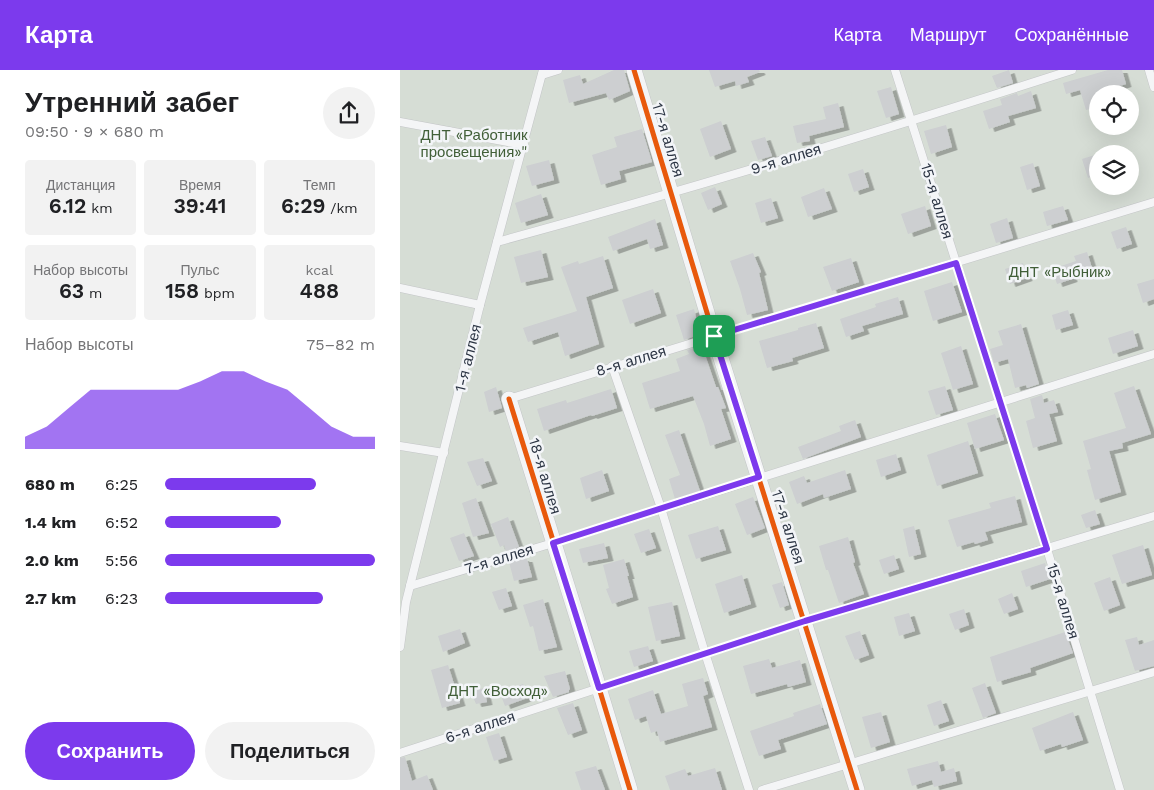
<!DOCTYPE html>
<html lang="ru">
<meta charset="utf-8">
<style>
:root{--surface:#fff;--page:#f2f2f2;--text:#202124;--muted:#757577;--accent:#7c3aed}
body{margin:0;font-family:"Work Sans",sans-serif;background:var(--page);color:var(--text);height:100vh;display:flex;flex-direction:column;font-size:19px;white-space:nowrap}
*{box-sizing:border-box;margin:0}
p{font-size:16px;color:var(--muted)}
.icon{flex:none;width:28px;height:28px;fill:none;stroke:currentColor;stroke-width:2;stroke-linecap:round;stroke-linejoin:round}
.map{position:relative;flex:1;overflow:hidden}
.sheet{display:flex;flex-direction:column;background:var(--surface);width:400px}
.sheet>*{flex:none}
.controls{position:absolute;left:689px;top:15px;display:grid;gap:10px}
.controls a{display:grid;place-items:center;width:50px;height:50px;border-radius:50%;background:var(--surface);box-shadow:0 5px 20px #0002;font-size:25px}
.pin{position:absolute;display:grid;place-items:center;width:42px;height:42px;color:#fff;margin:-21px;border-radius:10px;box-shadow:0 2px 8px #0006}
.round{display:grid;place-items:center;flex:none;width:52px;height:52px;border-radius:26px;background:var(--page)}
.summary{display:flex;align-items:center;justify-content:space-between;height:85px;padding:0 25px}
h1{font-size:28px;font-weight:600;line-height:38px}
.figures{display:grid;grid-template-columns:repeat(3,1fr);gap:8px;height:85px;padding:5px 25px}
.figures div{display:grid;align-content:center;border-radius:5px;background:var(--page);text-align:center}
.figures b{font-size:21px;font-weight:600}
.figures small{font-size:14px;font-weight:400}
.figures p{font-size:14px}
.chart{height:140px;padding:10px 25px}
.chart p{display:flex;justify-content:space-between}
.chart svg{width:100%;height:90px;margin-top:5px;fill:var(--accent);opacity:.7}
.button{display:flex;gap:10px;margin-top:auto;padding:10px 25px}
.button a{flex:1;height:58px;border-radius:30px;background:var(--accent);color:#fff;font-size:20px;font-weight:600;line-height:58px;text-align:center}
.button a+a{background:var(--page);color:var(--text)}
ul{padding:0 25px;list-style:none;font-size:16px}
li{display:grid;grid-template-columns:80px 60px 1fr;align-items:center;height:38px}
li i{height:12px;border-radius:6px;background:var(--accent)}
header{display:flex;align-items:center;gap:30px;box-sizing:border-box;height:70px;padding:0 25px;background:var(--accent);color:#fff}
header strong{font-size:24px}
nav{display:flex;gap:28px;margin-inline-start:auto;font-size:18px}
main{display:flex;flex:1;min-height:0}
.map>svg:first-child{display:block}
.green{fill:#d6ddd5;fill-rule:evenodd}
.building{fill:#cdcfd1;filter:url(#shadow)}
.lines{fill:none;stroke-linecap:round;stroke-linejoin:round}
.service-casing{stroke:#c3c5c7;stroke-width:9}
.minor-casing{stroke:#c3c5c7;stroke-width:16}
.service{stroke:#f4f5f6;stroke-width:8}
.minor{stroke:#f4f5f6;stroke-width:15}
.cycleway-casing{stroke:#f3f5f8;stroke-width:8}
.cycleway{stroke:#e8590c;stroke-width:5}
.route-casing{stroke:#fff;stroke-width:10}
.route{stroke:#7c3aed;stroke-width:6}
.labels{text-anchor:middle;stroke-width:5;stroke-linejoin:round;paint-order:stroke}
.park-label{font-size:15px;fill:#415f38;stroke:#f3f5f8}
.street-label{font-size:15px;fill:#2b3443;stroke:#f3f5f8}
</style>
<header>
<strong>Карта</strong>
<nav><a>Карта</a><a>Маршрут</a><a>Сохранённые</a></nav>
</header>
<main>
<section class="sheet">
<div class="summary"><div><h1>Утренний забег</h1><p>09:50 · 9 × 680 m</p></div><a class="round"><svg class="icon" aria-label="share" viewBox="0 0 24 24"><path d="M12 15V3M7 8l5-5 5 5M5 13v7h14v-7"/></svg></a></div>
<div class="figures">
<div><p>Дистанция</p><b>6.12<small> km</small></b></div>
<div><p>Время</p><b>39:41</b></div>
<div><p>Темп</p><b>6:29<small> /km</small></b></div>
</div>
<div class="figures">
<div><p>Набор высоты</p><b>63<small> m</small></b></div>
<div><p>Пульс</p><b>158<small> bpm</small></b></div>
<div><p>kcal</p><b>488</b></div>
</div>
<div class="chart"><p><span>Набор высоты</span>75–82 m</p>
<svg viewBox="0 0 160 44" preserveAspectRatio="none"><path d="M0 44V38L10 33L20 24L30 15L40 15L50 15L60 15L70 15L80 11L90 6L100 6L110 11L120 15L130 24L140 33L150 38L160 38V44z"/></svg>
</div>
<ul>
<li><b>680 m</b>6:25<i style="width:72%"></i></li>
<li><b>1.4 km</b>6:52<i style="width:55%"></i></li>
<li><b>2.0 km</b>5:56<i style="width:100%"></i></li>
<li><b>2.7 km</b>6:23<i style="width:75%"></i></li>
</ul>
<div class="button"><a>Сохранить</a><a>Поделиться</a></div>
</section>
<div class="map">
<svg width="754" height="720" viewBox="0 0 754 720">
<defs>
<filter id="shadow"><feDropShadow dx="5.5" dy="3" stdDeviation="0" flood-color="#0004"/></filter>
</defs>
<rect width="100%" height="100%" fill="#e5e7e9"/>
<path class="green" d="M0,0H754V720H0ZM698,24H730V56H698ZM698,84H730V116H698Z"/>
<g class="building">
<path d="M214,0H224L230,21L209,30L206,23L169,33L163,10L180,5L183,14Z"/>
<path d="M309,0H359L360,2L347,7L349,12L336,16L335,11L315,17Z"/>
<path d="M609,0L613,13L597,18L592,6Z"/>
<path d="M708,0H722L726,14L698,23V37L686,40L680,20L666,24L663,13Z"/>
<path d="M491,17L499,44L486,48L477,21Z"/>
<path d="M631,21L636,38L608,46L610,52L589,59L583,41L602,35L600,29L617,23L618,26Z"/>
<path d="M438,33L444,57L409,66L410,71L397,73L393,56L426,49L423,37Z"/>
<path d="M321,51L331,79L310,87L300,59Z"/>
<path d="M546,55L552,77L531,84L524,61Z"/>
<path d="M242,59L252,92L219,101L221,109L201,115L192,85L217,77L214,67Z"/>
<path d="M365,67L372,86L358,90L351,71Z"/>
<path d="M698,84V105L688,108L682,89Z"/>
<path d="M149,90L154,110L132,116L126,96Z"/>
<path d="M633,93L640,116L627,120L620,97Z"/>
<path d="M463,99L469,117L454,122L448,104Z"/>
<path d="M315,117L322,134L308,140L301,123Z"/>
<path d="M424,118L432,139L408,147L401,127Z"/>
<path d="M141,124L148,145L121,153L115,133Z"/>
<path d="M371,128L378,148L361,153L355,133Z"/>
<path d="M525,136L531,156L508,164L501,144Z"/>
<path d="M663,136L668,150L647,156L643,142Z"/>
<path d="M607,148L613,168L596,173L590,154Z"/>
<path d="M255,149L263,175L250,179L247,169L213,181L208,167Z"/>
<path d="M726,157L732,174L717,179L711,162Z"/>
<path d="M141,180L148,207L121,213L114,187Z"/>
<path d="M687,182L692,198L671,205L672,209L657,214L652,199L676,191L674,186Z"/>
<path d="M353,183L361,202L359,203L368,240L347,245L340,219L330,191Z"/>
<path d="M203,186L213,218L186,227L199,274L165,286L158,262L128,272L123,258L177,241L161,197L178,191L179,194Z"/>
<path d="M451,188L459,212L432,221L423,197Z"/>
<path d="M623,193L627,208L610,214L605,199Z"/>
<path d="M754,209V229L743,233L737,214Z"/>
<path d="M552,212L562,242L533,251L524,221Z"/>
<path d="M253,219L261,243L230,254L222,230Z"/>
<path d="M498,227L503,244L462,256L464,261L446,267L440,249L476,237L475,234Z"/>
<path d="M294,239L299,260L297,261L298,265L284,270L276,245Z"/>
<path d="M668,240L673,255L656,260L652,245Z"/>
<path d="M416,253L424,278L392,288L393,291L367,298L359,271L398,260V258Z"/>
<path d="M621,254L639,314L627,318L626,315L615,318L608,289L594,293L590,279L603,275L598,261Z"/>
<path d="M733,260L738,276L713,284L708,268Z"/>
<path d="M302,276L316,317H318L326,338L321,339L331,369L310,376L304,354L293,326L250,339L242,313L280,301L276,289L289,284L287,280Z"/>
<path d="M561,276L573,314L553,320L541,283Z"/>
<path d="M545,316L553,340L536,345L528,321Z"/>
<path d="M734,316L751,364L722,373L723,378L709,381L721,422L695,430L687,400L691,399L683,371L726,358L714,323Z"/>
<path d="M96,317L102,338L89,342L84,322Z"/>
<path d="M211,319L217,338L192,346L191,345L144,361L137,339L166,330L167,333Z"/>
<path d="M642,325L644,333L654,330L658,342L649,344L657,371L633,378L626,351L635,348L630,329Z"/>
<path d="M595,344L604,370L575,379L567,353Z"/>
<path d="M455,350L461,367L403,389L398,377L441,361L439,356Z"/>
<path d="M279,360L300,421L275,429L269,409L280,405L265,365Z"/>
<path d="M568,371L578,403L537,416L527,385Z"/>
<path d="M496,384L501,400L481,407L476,390Z"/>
<path d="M83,388L92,411L77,416L67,392Z"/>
<path d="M202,400L209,421L186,429L180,408Z"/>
<path d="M445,400L451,419L424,428L423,424L397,434L389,412L404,406L407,413Z"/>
<path d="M615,426L622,452L585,462L588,470L575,474L574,472L557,477L548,450L591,438L589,433Z"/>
<path d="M353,427L365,458L347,465L335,434Z"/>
<path d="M76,428L89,463L73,467L62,433Z"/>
<path d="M695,440L700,454L686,458L681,445Z"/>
<path d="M108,447L119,477L106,481L104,475L100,477L91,454Z"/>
<path d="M318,456L326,480L296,489L288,465Z"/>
<path d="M514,456L521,484L509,487L503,459Z"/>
<path d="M249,459L256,478L241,483L234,464Z"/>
<path d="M64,463L74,486L59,491L50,468Z"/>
<path d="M448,467L455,492L453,493L464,524L439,533L428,500H426L419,476Z"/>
<path d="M204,473L208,488L183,493L179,479Z"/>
<path d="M743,475L752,505L722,514L712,485Z"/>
<path d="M494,485L499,499L484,504L479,490Z"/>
<path d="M123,488L124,489H127L132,507L114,511L109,492Z"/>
<path d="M224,489L229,506H227L233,527L212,534L206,519L209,518L203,495Z"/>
<path d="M645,493L650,509L626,517L621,501Z"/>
<path d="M342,505L351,534L324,543L315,514Z"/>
<path d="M710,507L720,535L704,541L694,513Z"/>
<path d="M382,512L389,535L380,538L372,515Z"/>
<path d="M106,518L112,536L99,540L92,522Z"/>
<path d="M612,523L618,539L604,544L598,529Z"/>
<path d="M143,529L157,577L139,581L133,556L130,557L123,535Z"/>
<path d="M272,532L280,566L256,571L248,537Z"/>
<path d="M564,539L569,555L555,560L549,544Z"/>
<path d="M509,543L515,561L499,566L494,547Z"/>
<path d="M60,559L65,573L43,582L38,566Z"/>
<path d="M460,561L469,585L455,590L445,566Z"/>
<path d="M665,562L673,583L630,598L631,602L597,612L590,587Z"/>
<path d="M737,567L739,575L754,570V596L735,601L725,570Z"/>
<path d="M248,576L253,591L234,597L229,581Z"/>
<path d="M369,589L372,598L400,590L406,612L388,617L387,614L351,624L343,596Z"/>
<path d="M48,595L60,633L42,638L31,600Z"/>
<path d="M165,601L170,619L169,620V622L153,627L144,606Z"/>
<path d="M303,608L308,624L303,626L312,657L260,672L257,661L251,663L246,646L235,650L228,629L253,620L261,644L288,636L282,614Z"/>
<path d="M585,613L596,643L583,648L572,618Z"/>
<path d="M123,614L130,627L105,636L100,623Z"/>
<path d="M84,618L87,632L76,634L71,622Z"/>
<path d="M541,630L549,651L534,656L527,635Z"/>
<path d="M173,633L182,660L168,665L157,638Z"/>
<path d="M420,634L427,654L378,670L381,679L359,686L350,661L394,646L393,643Z"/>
<path d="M481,642L490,672L471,678L462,647Z"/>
<path d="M673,642L683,670L662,677L661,674L640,681L632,658Z"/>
<path d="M99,663L107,687L94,691L86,667Z"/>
<path d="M5,687L12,711L27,705L33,720H0V688Z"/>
<path d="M538,691L541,702L554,698L557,711L534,717L532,710L512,716L507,699Z"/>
<path d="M196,696L205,720H181L175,702Z"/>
<path d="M315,698L322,720H270L265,706L285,699L288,706Z"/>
</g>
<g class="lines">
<g class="service-casing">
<g id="service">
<path d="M495,0L647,479L720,720"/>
<path d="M749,0L754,17"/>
<path d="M142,5L158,0"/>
<path d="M0,52L124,75"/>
<path d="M97,172C290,119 482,61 672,0"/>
<path d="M0,218L80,235"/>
<path d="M212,296L261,438L305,583L349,720"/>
<path d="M109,329L754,132"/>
<path d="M0,376L44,383"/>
<path d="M10,516L153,473L754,284"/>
<path d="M0,577L6,532L80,235L143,0"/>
<path d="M0,683L405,551L754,446"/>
<path d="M362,720L754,602"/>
</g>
</g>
<g class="minor-casing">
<g id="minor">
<path d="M234,0L314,266L457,720"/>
<path d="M109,329L199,618L230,720"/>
</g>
</g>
<use href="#service" class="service"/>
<use href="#minor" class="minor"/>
<g class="cycleway-casing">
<g id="cycleway">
<path d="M234,0L314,266L457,720"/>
<path d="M109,329L199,618L230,720"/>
</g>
</g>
<use href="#cycleway" class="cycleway"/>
</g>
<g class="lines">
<g class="route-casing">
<path id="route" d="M556,193L647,479L405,551L199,618L153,473L359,407L314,266Z"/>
</g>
<use href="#route" class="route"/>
</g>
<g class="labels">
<g class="park-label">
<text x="74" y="70">ДНТ «Работник<tspan x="74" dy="17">просвещения»"</tspan></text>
<text x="660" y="207">ДНТ «Рыбник»</text>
<text x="98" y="626">ДНТ «Восход»</text>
</g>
<g class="street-label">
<text transform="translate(268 70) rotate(73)" y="5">17-я аллея</text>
<text transform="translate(386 89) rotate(-17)" y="5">9-я аллея</text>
<text transform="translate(537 131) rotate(73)" y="5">15-я аллея</text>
<text transform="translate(68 288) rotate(-76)" y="5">1-я аллея</text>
<text transform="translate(231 291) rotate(-17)" y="5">8-я аллея</text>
<text transform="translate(145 406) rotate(73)" y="5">18-я аллея</text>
<text transform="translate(388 457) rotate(72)" y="5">17-я аллея</text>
<text transform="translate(99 489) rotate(-17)" y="5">7-я аллея</text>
<text transform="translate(663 531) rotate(73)" y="5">15-я аллея</text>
<text transform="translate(80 657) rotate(-18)" y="5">6-я аллея</text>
</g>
</g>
</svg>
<div class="controls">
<a><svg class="icon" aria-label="locate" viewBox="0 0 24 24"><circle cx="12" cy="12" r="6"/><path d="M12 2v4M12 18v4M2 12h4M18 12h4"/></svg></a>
<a><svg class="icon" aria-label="layers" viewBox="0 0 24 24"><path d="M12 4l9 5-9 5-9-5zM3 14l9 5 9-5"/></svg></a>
</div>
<div class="pin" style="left:314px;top:266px;background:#1e9e55"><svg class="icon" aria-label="arrive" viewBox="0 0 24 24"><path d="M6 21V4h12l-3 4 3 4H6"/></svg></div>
</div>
</main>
